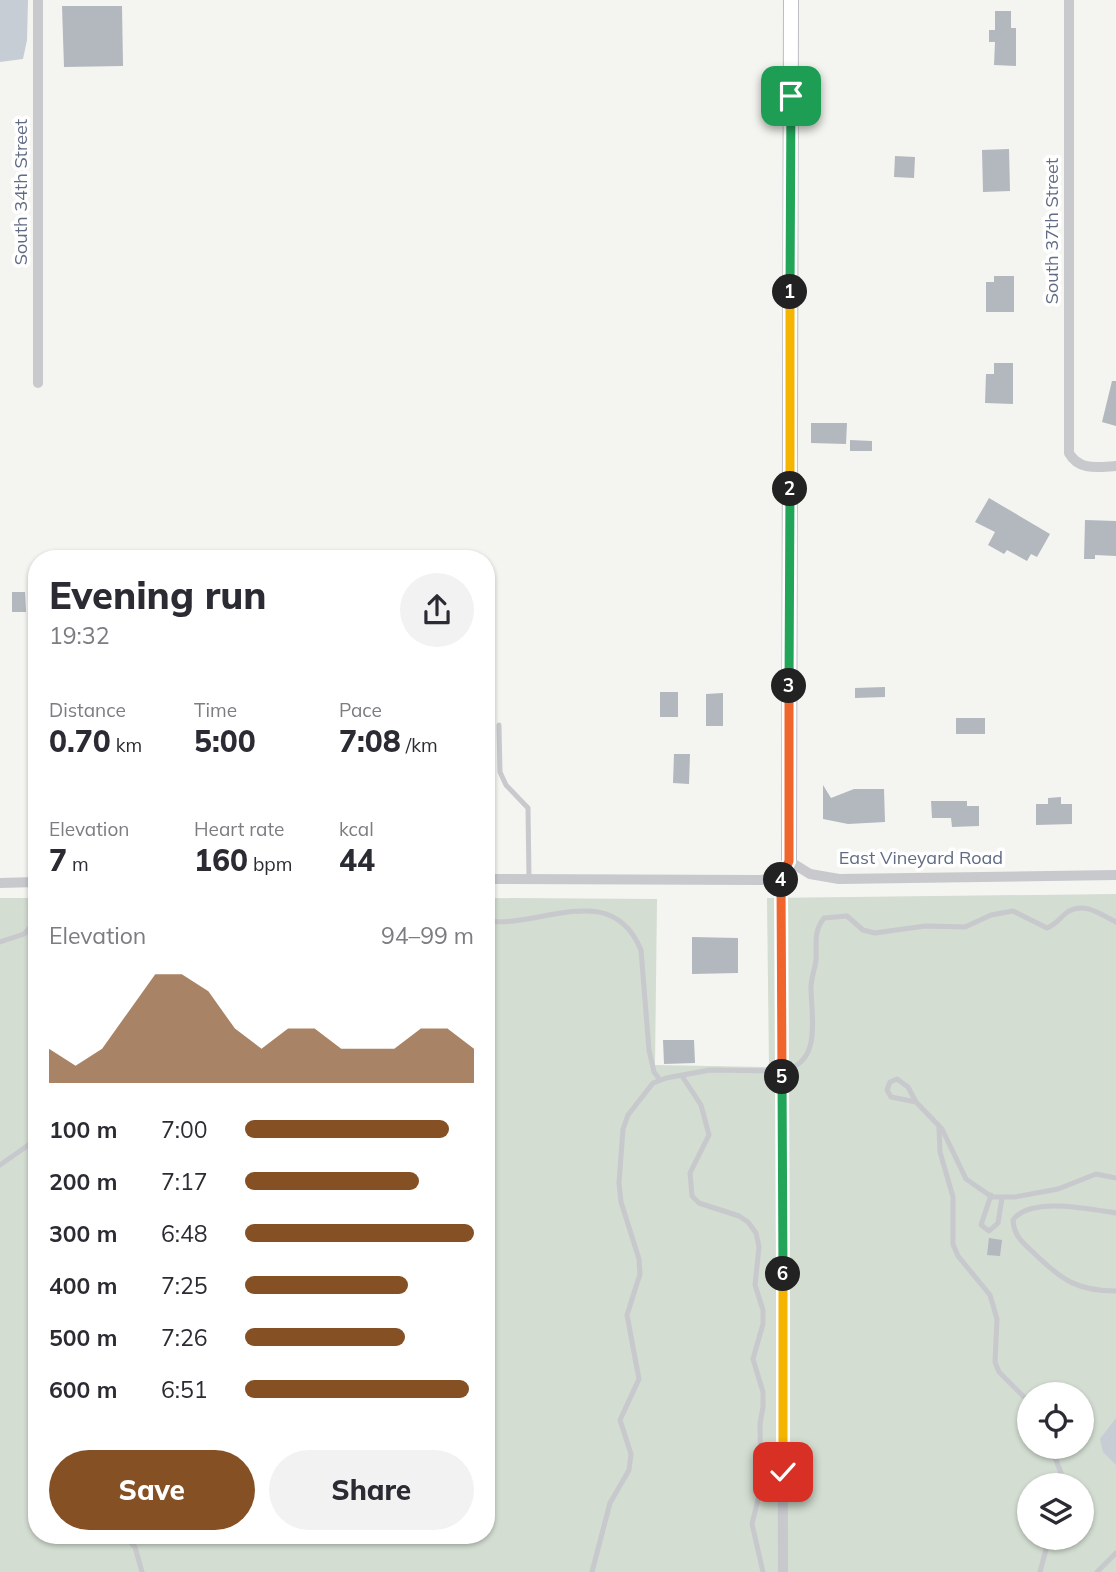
<!DOCTYPE html>
<meta charset="utf-8">
<style>
:root{--surface:#fff;--page:#f2f2f3;--text:#2b2b33;--muted:#7c7c81;--accent:#855024}
body{margin:0;font-family:Mulish,sans-serif;background:var(--page);color:var(--text);height:100vh;display:flex;flex-direction:column;font-size:26px;white-space:nowrap}
*{box-sizing:border-box;margin:0}
p{font-size:23px;color:var(--muted)}
.icon{flex:none;width:38px;height:38px;fill:none;stroke:currentColor;stroke-width:2;stroke-linecap:round;stroke-linejoin:round}
.map{position:relative;flex:1;overflow:hidden}
.details{position:absolute;left:28px;top:550px;width:467px;height:994px;display:flex;flex-direction:column;background:var(--surface);border-radius:28px;box-shadow:0 2px 5px #0004}
.details>*{flex:none}
.fabs{position:absolute;left:1017px;top:1382px;display:grid;gap:14px}
.fabs a{display:grid;place-items:center;width:77px;height:77px;border-radius:50%;background:var(--surface);box-shadow:0 2px 5px #0004;font-size:35px}
.pin{position:absolute;display:grid;place-items:center;width:60px;height:60px;color:#fff;margin:-30px;border-radius:14px;box-shadow:0 4px 10px #0006}
.km{position:absolute;width:35px;height:35px;margin:-18px;border-radius:50%;background:#222;color:#fff;font-size:19px;line-height:35px;text-align:center}
.round{display:grid;place-items:center;flex:none;width:74px;height:74px;border-radius:37px;background:var(--page)}
.headline{display:flex;align-items:center;justify-content:space-between;height:119px;padding:0 21px}
h1{font-size:38px;font-weight:800;line-height:52px}
.metrics{display:grid;grid-template-columns:repeat(3,1fr);gap:10px;height:119px;padding:7px 21px}
.metrics div{display:grid;align-content:center}
.metrics b{font-size:30px;font-weight:800}
.metrics small{font-size:19px;font-weight:400}
.metrics p{font-size:19px}
.chart{height:196px;padding:14px 21px}
.chart p{display:flex;justify-content:space-between}
.chart svg{width:100%;height:126px;margin-top:7px;fill:var(--accent);opacity:.7}
.primary-button{display:flex;gap:14px;margin-top:auto;padding:14px 21px}
.primary-button a{flex:1;height:80px;border-radius:42px;background:var(--accent);color:#fff;font-size:28px;font-weight:800;line-height:80px;text-align:center}
.primary-button a+a{background:var(--page);color:var(--text)}
ul{padding:0 21px;list-style:none;font-size:23px}
li{display:grid;grid-template-columns:112px 84px 1fr;align-items:center;height:52px}
li i{height:18px;border-radius:9px;background:var(--accent)}
.map>svg:first-child{display:block}
.green{fill:#d3ddd1;fill-rule:evenodd}
.water{fill:#c6cdd4}
.building{fill:#b3b7be}
.lines{fill:none;stroke-linecap:round;stroke-linejoin:round}
.secondary-casing{stroke:#bbbdc3;stroke-width:16}
.lane{stroke:#c7c9cd;stroke-width:5}
.street{stroke:#c7c9cd;stroke-width:10}
.secondary{stroke:#fff;stroke-width:14}
.split-1-casing{stroke:#fff;stroke-width:14}
.split-2-casing{stroke:#fff;stroke-width:14}
.split-3-casing{stroke:#fff;stroke-width:14}
.split-4-casing{stroke:#fff;stroke-width:14}
.split-5-casing{stroke:#fff;stroke-width:14}
.split-6-casing{stroke:#fff;stroke-width:14}
.split-7-casing{stroke:#fff;stroke-width:14}
.split-1{stroke:#22a559;stroke-width:9}
.split-2{stroke:#f5b400;stroke-width:9}
.split-3{stroke:#22a559;stroke-width:9}
.split-4{stroke:#f0652b;stroke-width:9}
.split-5{stroke:#f0652b;stroke-width:9}
.split-6{stroke:#22a559;stroke-width:9}
.split-7{stroke:#f5b400;stroke-width:9}
.labels{text-anchor:middle;stroke-width:7;stroke-linejoin:round;paint-order:stroke}
.street-label{font-size:18px;fill:#616c84;stroke:#fff}
</style>
<div class="map">
<svg width="1116" height="1572" viewBox="0 0 1116 1572">
<rect width="100%" height="100%" fill="#f4f5f0"/>
<path class="green" d="M1116,894V1572H0V898H37V1535H486L487,898L657,899L655,1065L769,1067L767,898ZM1029,1395H1082V1447H1029ZM1029,1486H1082V1538H1029Z"/>
<g class="water">
<path d="M0,0H28L27,40L23,59L0,62Z"/>
<path d="M1116,1418V1465L1103,1452L1100,1439Z"/>
</g>
<g class="building">
<path d="M62,6H122L123,66L64,67Z"/>
<path d="M995,11H1011V28H1016V66L994,65L995,42H989V30H995Z"/>
<path d="M1009,149L1010,191L983,192L982,150Z"/>
<path d="M895,156L915,157L914,178L894,177Z"/>
<path d="M994,276H1014V312H986V282H994Z"/>
<path d="M994,363H1013V404L985,403L986,374H994Z"/>
<path d="M1112,381H1116V426L1102,422Z"/>
<path d="M811,423H847L846,444L811,443Z"/>
<path d="M850,440L872,441V451H850Z"/>
<path d="M989,498L1050,534L1037,557L1031,554L1027,561L1007,550L1004,554L988,545L995,532L975,522Z"/>
<path d="M1085,520L1116,521V556L1095,555V559H1084Z"/>
<path d="M12,592H25L26,612H12Z"/>
<path d="M885,687V697L855,698V688Z"/>
<rect x="660" y="692" width="18" height="25"/>
<path d="M723,693V726H706V694Z"/>
<rect x="956" y="718" width="29" height="16"/>
<path d="M674,754H690L689,784L673,783Z"/>
<path d="M823,785L831,798L854,789H884L885,822L848,824L823,819Z"/>
<path d="M1061,797V804H1072V824L1036,825V804H1048V798Z"/>
<path d="M931,801H967V806H979V826L952,827L951,818H932Z"/>
<path d="M692,937L738,938V973L692,974Z"/>
<path d="M663,1040H694L695,1063L664,1064Z"/>
<path d="M989,1238L1002,1240L1000,1256L987,1255Z"/>
</g>
<g class="lines">
<g class="secondary-casing">
<path id="secondary" d="M789,861L791,0"/>
</g>
<g class="lane">
<path d="M499,725L500,772L506,785L528,808L529,878"/>
<path d="M486,921C540,929 611,878 641,950L649,1050L654,1072L660,1080"/>
<path d="M0,942L24,934L37,920"/>
<path d="M682,1076L701,1105L709,1135L690,1173L692,1196L699,1203L739,1216L748,1222L756,1233L759,1247L755,1285L763,1310V1324L753,1359L763,1392V1407L760,1424L761,1487L752,1524L763,1572"/>
<path d="M916,1102L891,1097L887,1090L890,1082L897,1079L908,1087L916,1102L942,1129L966,1179L992,1197H1015L1058,1189L1096,1174L1116,1178"/>
<path d="M939,1128L940,1152L953,1197V1244L958,1256L990,1295L997,1319L995,1362L999,1372L1029,1402"/>
<path d="M0,1165L37,1139"/>
<path d="M991,1195L981,1225L989,1231L998,1223L1002,1198"/>
<path d="M1116,1213C1090,1209 1030,1196 1013,1220C1014,1238 1025,1244 1037,1256C1063,1281 1079,1291 1116,1291"/>
<path d="M1051,1447L1066,1486"/>
<path d="M124,1535L135,1547L142,1572"/>
<path d="M592,1572L610,1503L629,1470L631,1454L620,1420L639,1379L627,1315L640,1274L639,1259L621,1202L619,1183L623,1129L628,1115L653,1083L666,1078L710,1070L782,1071C823,1063 811,1017 811,987C811,978 815,969 816,960C817,943 813,932 824,918L847,916L863,930L875,933L925,926L965,927L991,915L1013,911L1047,928C1057,924 1061,916 1069,911C1086,902 1101,915 1116,922"/>
<path d="M1040,1572L1049,1538"/>
<path d="M1097,1572L1116,1553"/>
</g>
<g class="street">
<path d="M38,0V383"/>
<path d="M1069,0V453C1079,471 1098,467 1116,466"/>
<path d="M781,874L783,1572"/>
<path d="M486,879L762,880L781,874L789,861L810,874L839,879L1116,875"/>
<path d="M0,883L37,882"/>
</g>
<use href="#secondary" class="secondary"/>
</g>
<g class="lines">
<g class="split-1-casing">
<path id="split-1" d="M790,292L791,96"/>
</g>
<g class="split-2-casing">
<path id="split-2" d="M790,489V292"/>
</g>
<g class="split-3-casing">
<path id="split-3" d="M789,686L790,489"/>
</g>
<g class="split-4-casing">
<path id="split-4" d="M781,880L789,861V686"/>
</g>
<g class="split-5-casing">
<path id="split-5" d="M781,880L782,1077"/>
</g>
<g class="split-6-casing">
<path id="split-6" d="M782,1077L783,1274"/>
</g>
<g class="split-7-casing">
<path id="split-7" d="M783,1274V1472"/>
</g>
<use href="#split-1" class="split-1"/>
<use href="#split-2" class="split-2"/>
<use href="#split-3" class="split-3"/>
<use href="#split-4" class="split-4"/>
<use href="#split-5" class="split-5"/>
<use href="#split-6" class="split-6"/>
<use href="#split-7" class="split-7"/>
</g>
<g class="labels">
<g class="street-label">
<text transform="translate(21 192) rotate(-90)" y="6">South 34th Street</text>
<text transform="translate(1052 231) rotate(-90)" y="6">South 37th Street</text>
<text x="921" y="864">East Vineyard Road</text>
</g>
</g>
</svg>
<div class="fabs">
<a><svg class="icon" aria-label="locate" viewBox="0 0 24 24"><circle cx="12" cy="12" r="6"/><path d="M12 2v4M12 18v4M2 12h4M18 12h4"/></svg></a>
<a><svg class="icon" aria-label="layers" viewBox="0 0 24 24"><path d="M12 4l9 5-9 5-9-5zM3 14l9 5 9-5"/></svg></a>
</div>
<div class="pin" style="left:791px;top:96px;background:#1e9e55"><svg class="icon" aria-label="arrive" viewBox="0 0 24 24"><path d="M6 21V4h12l-3 4 3 4H6"/></svg></div>
<div class="pin" style="left:783px;top:1472px;background:#d93025"><svg class="icon" aria-label="check" viewBox="0 0 24 24"><path d="M5 12l5 5 9-10"/></svg></div>
<b class="km" style="left:790px;top:292px">1</b>
<b class="km" style="left:790px;top:489px">2</b>
<b class="km" style="left:789px;top:686px">3</b>
<b class="km" style="left:781px;top:880px">4</b>
<b class="km" style="left:782px;top:1077px">5</b>
<b class="km" style="left:783px;top:1274px">6</b>
<section class="details">
<div class="headline"><div><h1>Evening run</h1><p>19:32</p></div><a class="round"><svg class="icon" aria-label="share" viewBox="0 0 24 24"><path d="M12 15V3M7 8l5-5 5 5M5 13v7h14v-7"/></svg></a></div>
<div class="metrics">
<div><p>Distance</p><b>0.70<small> km</small></b></div>
<div><p>Time</p><b>5:00</b></div>
<div><p>Pace</p><b>7:08<small> /km</small></b></div>
</div>
<div class="metrics">
<div><p>Elevation</p><b>7<small> m</small></b></div>
<div><p>Heart rate</p><b>160<small> bpm</small></b></div>
<div><p>kcal</p><b>44</b></div>
</div>
<div class="chart"><p><span>Elevation</span>94–99 m</p>
<svg viewBox="0 0 160 44" preserveAspectRatio="none"><path d="M0 44V32L10 38L20 32L30 19L40 6L50 6L60 12L70 25L80 32L90 25L100 25L110 32L120 32L130 32L140 25L150 25L160 32V44z"/></svg>
</div>
<ul>
<li><b>100 m</b>7:00<i style="width:89%"></i></li>
<li><b>200 m</b>7:17<i style="width:76%"></i></li>
<li><b>300 m</b>6:48<i style="width:100%"></i></li>
<li><b>400 m</b>7:25<i style="width:71%"></i></li>
<li><b>500 m</b>7:26<i style="width:70%"></i></li>
<li><b>600 m</b>6:51<i style="width:98%"></i></li>
</ul>
<div class="primary-button"><a>Save</a><a>Share</a></div>
</section>
</div>
